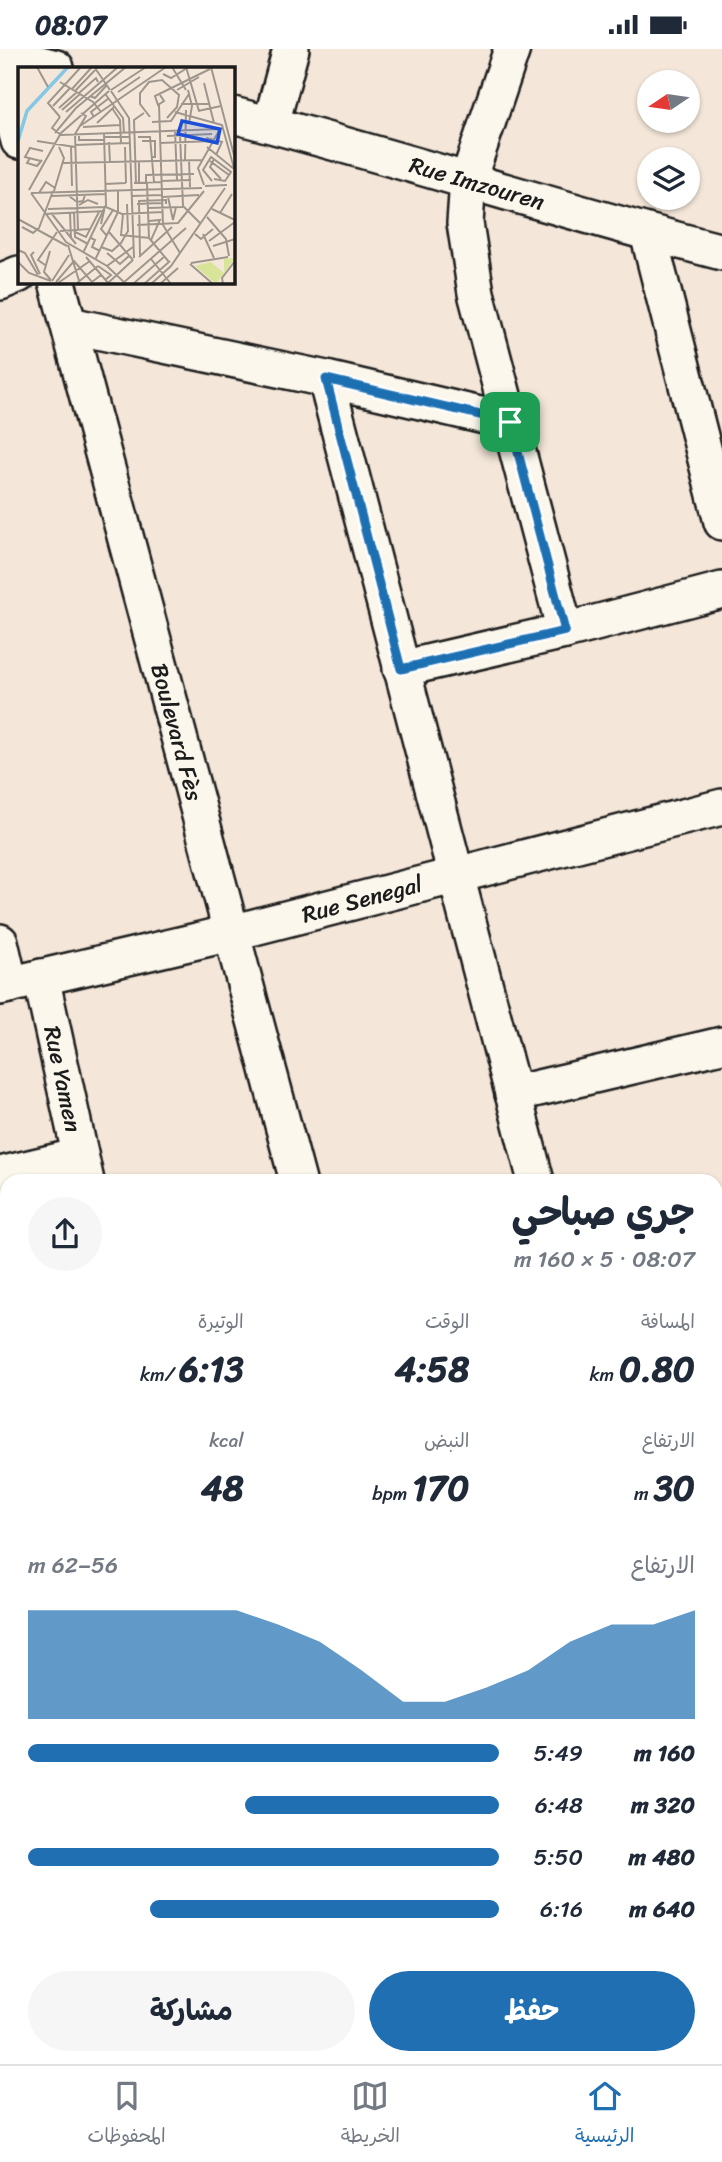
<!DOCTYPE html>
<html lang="ar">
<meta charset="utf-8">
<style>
:root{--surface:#fff;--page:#f6f6f7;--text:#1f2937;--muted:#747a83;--line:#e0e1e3;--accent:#1f6fb2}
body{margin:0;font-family:Sriracha,"Playpen Sans Arabic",sans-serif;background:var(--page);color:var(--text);direction:rtl;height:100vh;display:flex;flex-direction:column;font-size:26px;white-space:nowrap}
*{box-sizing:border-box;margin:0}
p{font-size:23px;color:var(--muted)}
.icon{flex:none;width:38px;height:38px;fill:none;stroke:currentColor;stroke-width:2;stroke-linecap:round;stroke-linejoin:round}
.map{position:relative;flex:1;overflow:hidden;direction:ltr}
.drawer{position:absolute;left:0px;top:1125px;width:723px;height:891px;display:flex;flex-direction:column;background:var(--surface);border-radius:21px 21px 0 0;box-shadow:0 2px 5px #0004;direction:rtl}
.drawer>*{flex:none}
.needle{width:46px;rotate:257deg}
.tools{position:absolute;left:637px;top:21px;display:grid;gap:14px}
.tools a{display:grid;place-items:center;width:63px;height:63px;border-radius:50%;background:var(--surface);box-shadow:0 2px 5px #0004;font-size:35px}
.pin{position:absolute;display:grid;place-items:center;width:60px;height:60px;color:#fff;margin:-30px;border-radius:14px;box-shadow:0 4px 10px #0006}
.round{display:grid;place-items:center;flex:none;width:74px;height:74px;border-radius:37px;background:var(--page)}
.summary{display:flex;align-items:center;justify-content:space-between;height:119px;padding:0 28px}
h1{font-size:38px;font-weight:700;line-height:52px}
.stats{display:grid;grid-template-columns:repeat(3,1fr);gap:10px;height:119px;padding:7px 28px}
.stats div{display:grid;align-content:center}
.stats b{font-size:35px;font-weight:700}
.stats small{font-size:19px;font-weight:400}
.stats p{font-size:19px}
.chart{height:196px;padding:14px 28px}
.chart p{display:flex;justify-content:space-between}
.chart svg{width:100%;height:126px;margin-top:7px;fill:var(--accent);opacity:.7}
.cta{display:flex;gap:14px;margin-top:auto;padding:14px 28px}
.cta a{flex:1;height:80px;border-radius:42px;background:var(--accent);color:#fff;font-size:28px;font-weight:700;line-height:80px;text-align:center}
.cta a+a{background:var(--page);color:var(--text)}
ul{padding:0 28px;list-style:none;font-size:23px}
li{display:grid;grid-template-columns:112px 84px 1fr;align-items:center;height:52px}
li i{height:18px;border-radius:9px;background:var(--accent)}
.status{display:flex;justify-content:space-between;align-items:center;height:49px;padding:0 35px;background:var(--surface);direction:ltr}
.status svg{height:19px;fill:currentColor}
.dock{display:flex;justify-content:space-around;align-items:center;height:98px;border-top:2px solid var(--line);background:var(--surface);font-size:19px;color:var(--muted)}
.dock a{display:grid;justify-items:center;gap:4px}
.dock .current{color:var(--accent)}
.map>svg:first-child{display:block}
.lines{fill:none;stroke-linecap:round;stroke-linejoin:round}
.minor-casing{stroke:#1c1c1c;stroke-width:40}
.minor{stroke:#fbf7ec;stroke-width:35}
.route-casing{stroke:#fff;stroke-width:14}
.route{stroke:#1f6fb2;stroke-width:9}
.labels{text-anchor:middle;stroke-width:5;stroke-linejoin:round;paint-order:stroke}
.street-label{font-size:23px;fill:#1c1c1c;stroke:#fbf7ec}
.inset-river{fill:none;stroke:#84c8e5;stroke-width:3.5}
.inset-road{fill:none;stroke:#9e968d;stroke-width:2}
.view{fill:#1d4ed8;fill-opacity:0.15;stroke:#1d4ed8;stroke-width:3.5}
.inset-edge{fill:none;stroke:#1c1c1c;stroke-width:3.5}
</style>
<div class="status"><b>08:07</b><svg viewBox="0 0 49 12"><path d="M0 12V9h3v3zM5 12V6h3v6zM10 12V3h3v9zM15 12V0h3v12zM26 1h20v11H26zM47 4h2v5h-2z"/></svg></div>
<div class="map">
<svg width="722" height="2015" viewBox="0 0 722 2015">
<rect width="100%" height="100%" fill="#f4e7d9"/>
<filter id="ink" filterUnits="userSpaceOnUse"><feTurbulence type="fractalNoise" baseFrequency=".0143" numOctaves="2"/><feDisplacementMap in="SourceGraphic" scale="14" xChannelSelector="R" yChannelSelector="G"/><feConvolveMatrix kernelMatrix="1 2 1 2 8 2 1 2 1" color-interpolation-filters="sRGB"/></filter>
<g filter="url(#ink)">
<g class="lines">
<g class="minor-casing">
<g id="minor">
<path d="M512,0L468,131L465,174L476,244L565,582"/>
<path d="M0,5L56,19"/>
<path d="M0,20L19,92"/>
<path d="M233,66C397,108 558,161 722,203"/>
<path d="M271,75L291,0"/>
<path d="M648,184L722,473"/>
<path d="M0,233L19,225"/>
<path d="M57,233L298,1132"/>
<path d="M69,276L326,330L510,373"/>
<path d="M326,330L536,1132"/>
<path d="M401,620L565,582L722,541"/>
<path d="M0,893L10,936"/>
<path d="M41,928L86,1132"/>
<path d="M0,938L231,884L722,758"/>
<path d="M513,1045L722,996"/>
<path d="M0,1126L80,1107"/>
<path d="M0,1226L7,1224"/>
<path d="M716,1226L722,1225"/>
<path d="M716,1449L722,1448"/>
<path d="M0,1604H7"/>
<path d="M716,1679L722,1677"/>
<path d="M716,1817L722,1841"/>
<path d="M0,1865L7,1864"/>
<path d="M315,2009L316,2015"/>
<path d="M533,2009L534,2015"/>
<path d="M160,2015L192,2009"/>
</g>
</g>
<use href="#minor" class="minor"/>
</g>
</g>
<g class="lines" filter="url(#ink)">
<g class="route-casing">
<path id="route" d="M326,330L510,373L565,582L401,620Z"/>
</g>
<use href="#route" class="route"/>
</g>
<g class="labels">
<g class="street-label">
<text transform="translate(477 134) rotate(16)" y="8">Rue Imzouren</text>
<text transform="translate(177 683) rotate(75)" y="8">Boulevard Fès</text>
<text transform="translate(362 850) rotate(-15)" y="8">Rue Senegal</text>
<text transform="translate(63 1030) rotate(78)" y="8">Rue Yamen</text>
</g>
</g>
<g transform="translate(18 18)">
<rect width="217" height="217" fill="#f4e7d9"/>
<path d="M217,191L198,217L177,199L193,195L206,206V192Z" fill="#d8e598"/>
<path class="inset-river" d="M0,74L9,44L50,0"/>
<path class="inset-road" d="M19,0L30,20M154,0L168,23M168,0L181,44M193,0L217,92M77,1L92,23M145,7L153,11L169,1M42,15L75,35L83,45M186,16L196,56M54,22L74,0M93,23L128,0M159,23L181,10M170,23L174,39L171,56M57,24L80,0M93,24L111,51L116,191M100,25L122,10M61,26L78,11L80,15M88,28L105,51L106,66M142,28L146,34L140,38L137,29L192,2M72,29L77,31L89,18M163,37H191M141,38L145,158L162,186M35,39L52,21M41,41L59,25M94,41L102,53L103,76M44,43L62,27M180,44L203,39M48,45L100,0M157,45L204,58L216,101M42,50L34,61L43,68L202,62M42,50L30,36L63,0M76,50L73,45L91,31M132,50L122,37V26L131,15L144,13L161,28L159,40L149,51M134,55L153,54L171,27M79,56L96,40M62,59L148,0M65,60L102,58M157,64L159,113M37,66L58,41L108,0M61,67V73H86M162,68L165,139L183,157M149,69L194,67M86,70H111M120,70H132L136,115M188,71L204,75L198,88M19,74L57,80M124,74H137V90H133M91,75L92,96M142,76L195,74M57,78L111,76M53,80L54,119M107,80L108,116M189,80L216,102M12,91L9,96L19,99L24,93M196,92L192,100L203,112M167,93L168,43M171,93L172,120M23,94L7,90L12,81L25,84M121,94V116M192,94L211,108M45,96L185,93M143,114L173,113M194,114L185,103L193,90L213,105L207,114L196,112M128,115V108L176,107M116,116L143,115M118,116L116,53L126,46M129,116L131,171L151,195M87,117L108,116M186,118L180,101L202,62M187,119L209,118M11,123L43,66L91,24M36,124L46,91L41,80M13,126L48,175L89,199L108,217M13,126L184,121M21,126L28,115L37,121M34,129L88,127M51,129L59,135L65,134L67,128M114,129L143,128M144,130L181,128M150,130L155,153L158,140M119,137L144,136M61,138L70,133L80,137M130,141L165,140M30,142L88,140L104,147L144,145M194,142L217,153M56,145L57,170L70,177M33,146L58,177M52,146L53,172M202,146L214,127M27,147L86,144L83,157M105,147L103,168L132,171M189,150L208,172L211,189M0,152L49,179M131,154L142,153L133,173M119,158L160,156L186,124M4,160L15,166L21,161L35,124M60,162L57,67L68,49L63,46M42,164L72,162M57,165L68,170L81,145M91,165L115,193M177,167L183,172L195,162M185,167L196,191M89,169L83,162L95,143M73,171L77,173L74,180L82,184M191,174L217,155M50,178L62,217M195,179L217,172M83,180L94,184L103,176L110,164L109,137M0,183L7,186L20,208M32,184L26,205L33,213M16,185L13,188L22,207M65,186L88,138L86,66M89,186L102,197L111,189M122,188L121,134L148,133V137M68,190L91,217M121,190L154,160M133,192L153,217M77,193L100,145V123M0,195L11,206L33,214M173,196L210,190M172,197L195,217M27,198L20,193L39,165M80,199L93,208L87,213M89,199L115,180M34,214L51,188M38,215L56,194L74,215L83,208M40,216L72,194M59,216L80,199M90,216L115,193M104,217L168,161M115,217L147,189M126,217L152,194M133,217L153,199L207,121M142,217L160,201M205,217L204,211L217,194"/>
<path class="view" d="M164,54L202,62L199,76L160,67Z"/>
<rect width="217" height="217" class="inset-edge"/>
</g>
</svg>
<div class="tools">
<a><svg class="needle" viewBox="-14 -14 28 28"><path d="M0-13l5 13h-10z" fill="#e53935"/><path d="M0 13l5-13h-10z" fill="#747a83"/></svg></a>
<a><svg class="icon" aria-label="layers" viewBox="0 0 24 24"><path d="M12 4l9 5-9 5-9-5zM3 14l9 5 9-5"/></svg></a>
</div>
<div class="pin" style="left:510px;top:373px;background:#1e9e55"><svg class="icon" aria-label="arrive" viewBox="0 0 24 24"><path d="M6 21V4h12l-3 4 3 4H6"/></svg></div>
<section class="drawer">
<div class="summary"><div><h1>جري صباحي</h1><p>08:07 · 5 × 160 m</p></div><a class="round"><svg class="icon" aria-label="share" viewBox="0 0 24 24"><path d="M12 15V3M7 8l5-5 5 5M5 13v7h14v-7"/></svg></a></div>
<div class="stats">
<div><p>المسافة</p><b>0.80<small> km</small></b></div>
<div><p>الوقت</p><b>4:58</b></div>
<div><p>الوتيرة</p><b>6:13<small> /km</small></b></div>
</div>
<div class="stats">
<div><p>الارتفاع</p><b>30<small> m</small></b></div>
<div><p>النبض</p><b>170<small> bpm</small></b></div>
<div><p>kcal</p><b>48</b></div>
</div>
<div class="chart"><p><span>الارتفاع</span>56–62 m</p>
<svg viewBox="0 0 160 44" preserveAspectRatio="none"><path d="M0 44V6L10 6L20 6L30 6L40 6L50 6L60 11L70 17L80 27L90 38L100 38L110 33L120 27L130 17L140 11L150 11L160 6V44z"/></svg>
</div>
<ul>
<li><b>160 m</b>5:49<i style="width:100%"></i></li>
<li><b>320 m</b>6:48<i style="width:54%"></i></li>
<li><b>480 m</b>5:50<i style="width:100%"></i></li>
<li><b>640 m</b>6:16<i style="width:74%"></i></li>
</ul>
<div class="cta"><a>حفظ</a><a>مشاركة</a></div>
</section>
</div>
<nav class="dock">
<a class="current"><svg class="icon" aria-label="home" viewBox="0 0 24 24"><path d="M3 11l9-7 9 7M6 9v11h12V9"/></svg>الرئيسية</a>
<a><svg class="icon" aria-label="map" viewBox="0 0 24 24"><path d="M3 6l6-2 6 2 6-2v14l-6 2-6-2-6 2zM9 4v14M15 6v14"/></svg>الخريطة</a>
<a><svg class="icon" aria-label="saved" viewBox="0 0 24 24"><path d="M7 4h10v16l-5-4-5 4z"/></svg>المحفوظات</a>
</nav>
